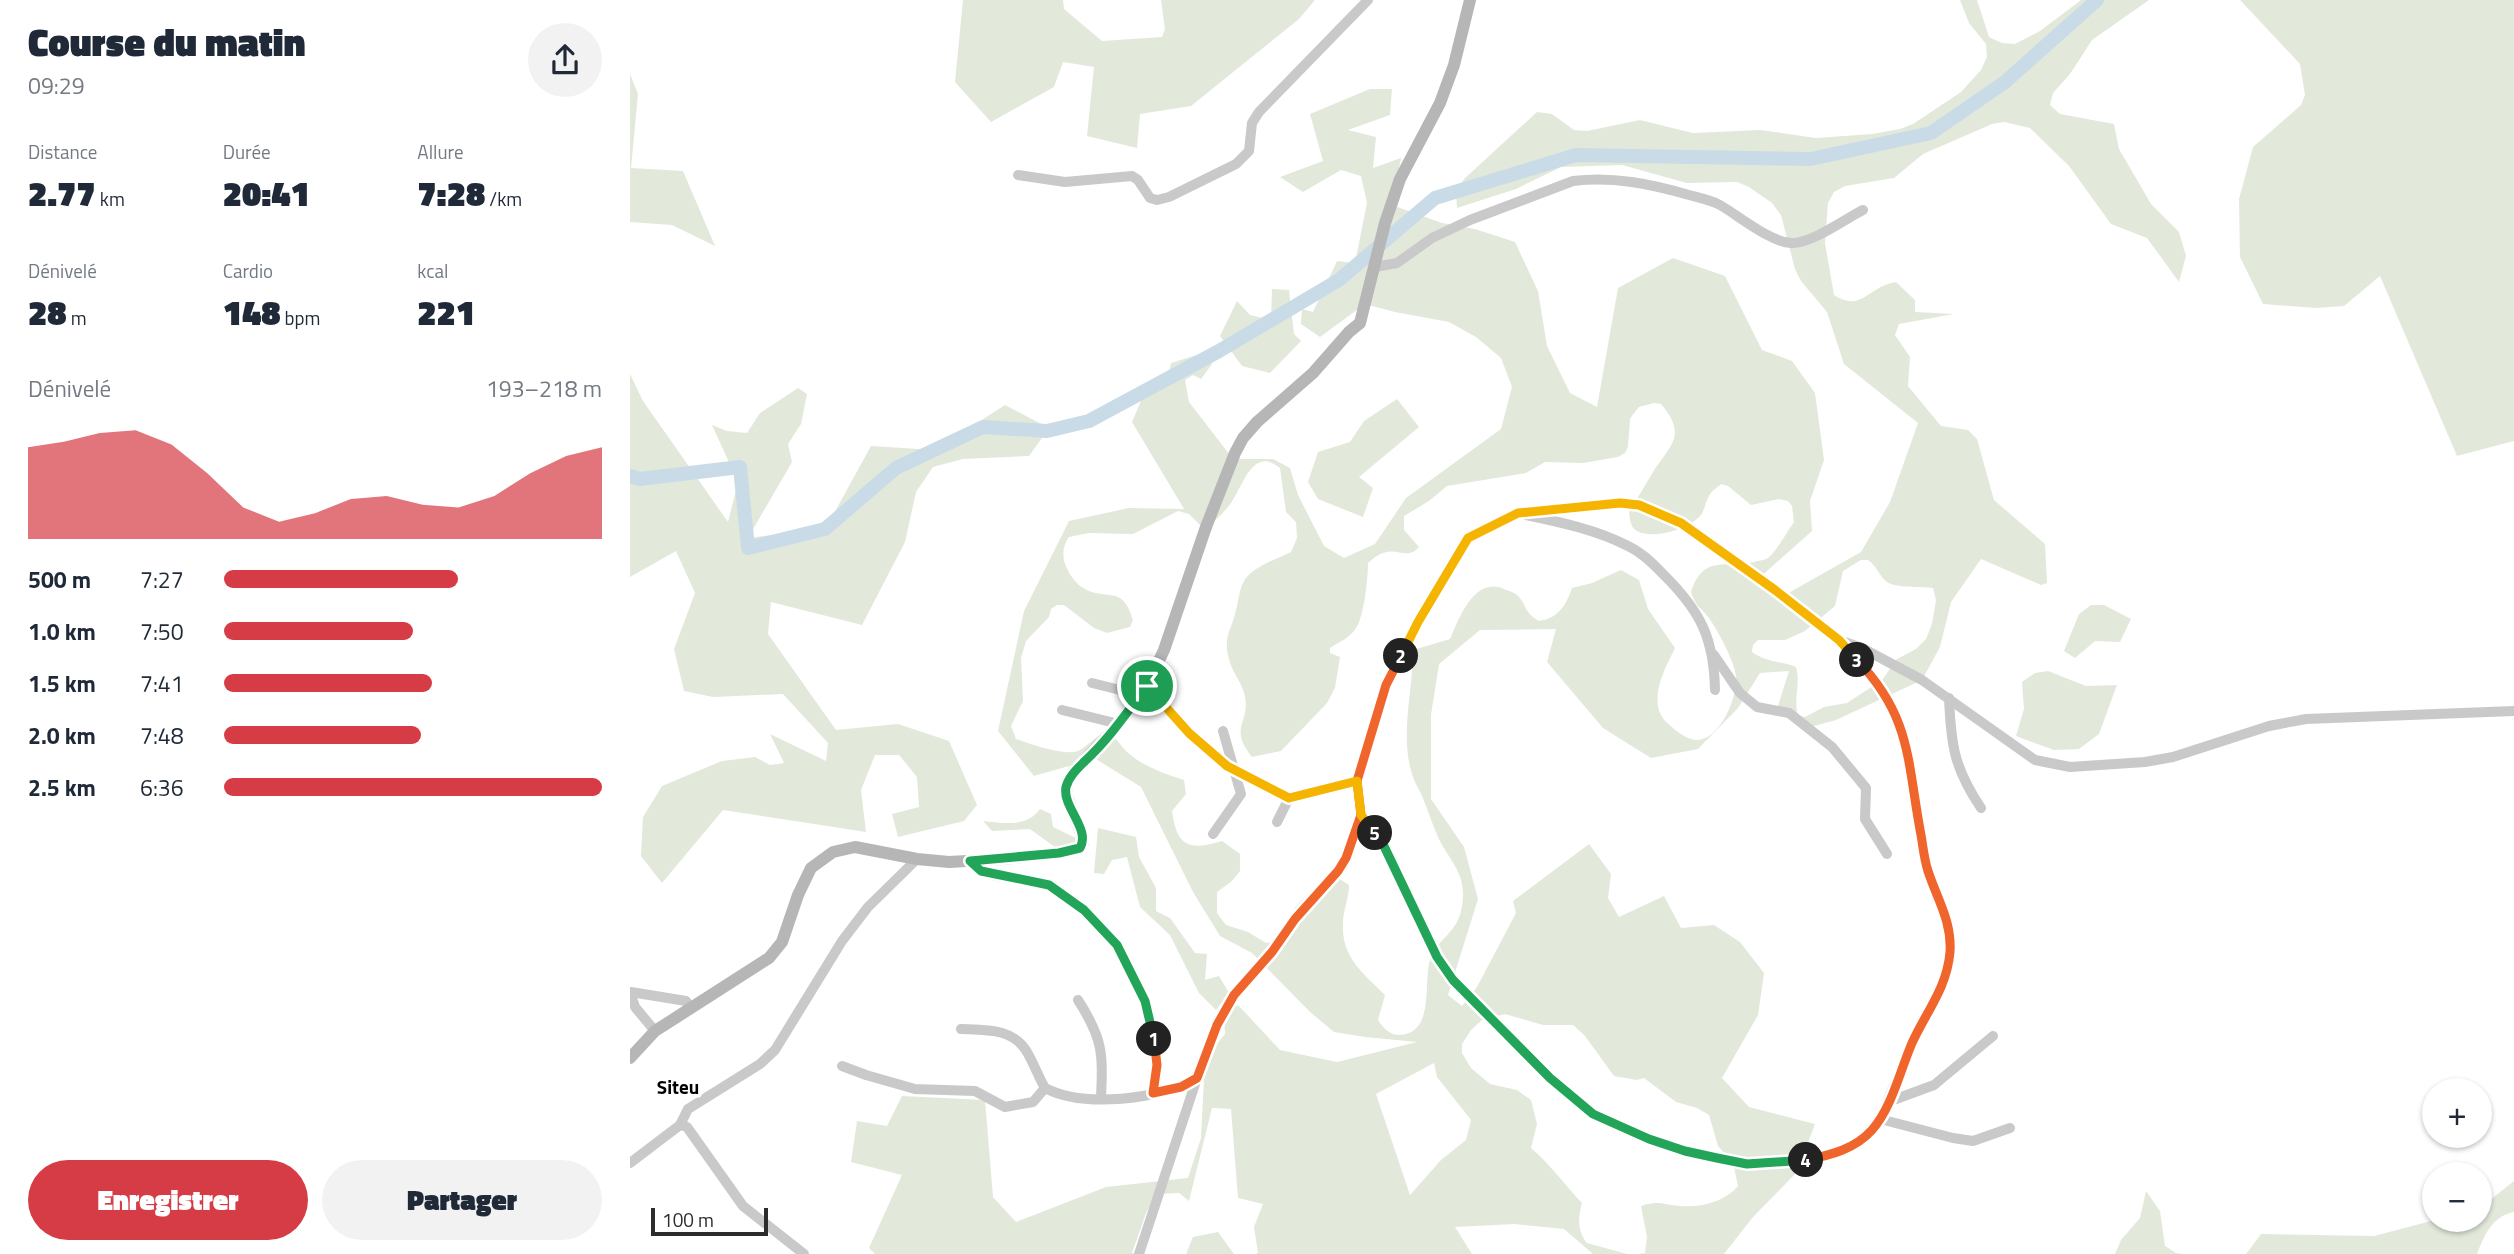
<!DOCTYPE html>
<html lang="fr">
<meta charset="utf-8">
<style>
:root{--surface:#fff;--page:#f2f2f3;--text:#1f2937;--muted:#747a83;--accent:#d63c45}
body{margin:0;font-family:"Titillium Web",sans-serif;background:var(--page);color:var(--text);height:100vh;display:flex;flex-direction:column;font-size:26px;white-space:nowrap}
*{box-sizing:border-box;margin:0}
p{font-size:23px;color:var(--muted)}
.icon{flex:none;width:38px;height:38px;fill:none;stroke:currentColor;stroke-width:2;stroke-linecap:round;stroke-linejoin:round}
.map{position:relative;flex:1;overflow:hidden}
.details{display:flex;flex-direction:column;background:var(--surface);width:630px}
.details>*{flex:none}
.controls{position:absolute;left:1792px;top:1078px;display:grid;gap:14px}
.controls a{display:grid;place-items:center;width:70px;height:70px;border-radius:50%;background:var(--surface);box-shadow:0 2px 5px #0004;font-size:35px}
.scale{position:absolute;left:21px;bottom:18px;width:117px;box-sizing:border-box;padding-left:7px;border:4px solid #2c2c2c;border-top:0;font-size:19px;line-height:24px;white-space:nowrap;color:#2c2c2c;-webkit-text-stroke:5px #fff;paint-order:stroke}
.pin{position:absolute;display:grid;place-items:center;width:60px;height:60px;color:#fff;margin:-30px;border:4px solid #fff;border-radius:50%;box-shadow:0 2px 7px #0007}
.km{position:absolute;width:35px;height:35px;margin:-18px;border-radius:50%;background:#222;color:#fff;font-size:19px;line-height:35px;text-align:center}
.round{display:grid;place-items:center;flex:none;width:74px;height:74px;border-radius:37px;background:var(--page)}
.head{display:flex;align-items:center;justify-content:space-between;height:119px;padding:0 28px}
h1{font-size:38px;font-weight:800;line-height:52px}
.stats{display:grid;grid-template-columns:repeat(3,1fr);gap:10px;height:119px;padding:7px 28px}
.stats div{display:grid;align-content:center}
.stats b{font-size:35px;font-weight:800}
.stats small{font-size:19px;font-weight:400}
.stats p{font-size:19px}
.chart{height:196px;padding:14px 28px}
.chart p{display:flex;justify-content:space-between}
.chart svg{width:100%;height:126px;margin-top:7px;fill:var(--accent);opacity:.7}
.cta{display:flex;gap:14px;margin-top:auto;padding:14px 28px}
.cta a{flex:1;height:80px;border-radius:42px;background:var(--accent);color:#fff;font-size:28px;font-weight:800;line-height:80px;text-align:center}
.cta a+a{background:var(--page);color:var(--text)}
ul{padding:0 28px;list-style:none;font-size:23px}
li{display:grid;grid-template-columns:112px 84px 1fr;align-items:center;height:52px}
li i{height:18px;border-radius:9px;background:var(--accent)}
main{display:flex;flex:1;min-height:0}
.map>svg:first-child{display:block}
.green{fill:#e2e9db;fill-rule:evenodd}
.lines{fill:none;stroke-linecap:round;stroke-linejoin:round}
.river{stroke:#c8dbe7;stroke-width:14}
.street{stroke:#c9c9c9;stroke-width:10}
.secondary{stroke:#b6b6b6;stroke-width:12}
.split-1-casing{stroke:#fff;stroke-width:14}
.split-2-casing{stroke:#fff;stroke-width:14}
.split-3-casing{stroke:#fff;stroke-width:14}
.split-4-casing{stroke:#fff;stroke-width:14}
.split-5-casing{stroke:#fff;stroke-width:14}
.split-6-casing{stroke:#fff;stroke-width:14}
.split-1{stroke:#22a559;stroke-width:9}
.split-2{stroke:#f0652b;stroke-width:9}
.split-3{stroke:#f5b400;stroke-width:9}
.split-4{stroke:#f0652b;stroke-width:9}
.split-5{stroke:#22a559;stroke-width:9}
.split-6{stroke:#f5b400;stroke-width:9}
.labels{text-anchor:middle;stroke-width:7;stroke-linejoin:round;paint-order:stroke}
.neighbourhood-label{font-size:19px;font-weight:bold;fill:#000;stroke:#fff}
</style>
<main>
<section class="details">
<div class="head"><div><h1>Course du matin</h1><p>09:29</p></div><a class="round"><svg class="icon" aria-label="share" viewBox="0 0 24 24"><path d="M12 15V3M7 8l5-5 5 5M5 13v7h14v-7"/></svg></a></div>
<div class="stats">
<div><p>Distance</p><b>2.77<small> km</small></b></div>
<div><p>Durée</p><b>20:41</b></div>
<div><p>Allure</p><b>7:28<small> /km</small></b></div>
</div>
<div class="stats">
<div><p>Dénivelé</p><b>28<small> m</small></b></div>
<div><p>Cardio</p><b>148<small> bpm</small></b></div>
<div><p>kcal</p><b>221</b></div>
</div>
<div class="chart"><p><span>Dénivelé</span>193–218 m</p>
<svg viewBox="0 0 160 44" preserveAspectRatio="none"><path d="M0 44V12L10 10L20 7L30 6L40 11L50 21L60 33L70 38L80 35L90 30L100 29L110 32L120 33L130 29L140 21L150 15L160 12V44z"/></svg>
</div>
<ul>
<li><b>500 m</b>7:27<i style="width:62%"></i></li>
<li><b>1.0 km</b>7:50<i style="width:50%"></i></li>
<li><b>1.5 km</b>7:41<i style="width:55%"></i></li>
<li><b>2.0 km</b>7:48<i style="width:52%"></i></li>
<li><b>2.5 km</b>6:36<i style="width:100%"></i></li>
</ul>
<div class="cta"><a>Enregistrer</a><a>Partager</a></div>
</section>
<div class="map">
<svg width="1884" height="1254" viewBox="0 0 1884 1254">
<rect width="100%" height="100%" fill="#fff"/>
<g class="green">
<path d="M333,0H433L434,9L472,41L532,37L535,29L531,0H685L669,19L561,106L510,114L507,148L457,136L464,67L433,62L424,87L361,122L325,82Z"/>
<path d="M1330,0H1347L1359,37L1372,43L1385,44L1410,31L1451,0H1519L1462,40L1440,74L1423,93L1420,105L1430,114L1484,124L1489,149L1521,204L1549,232L1556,256L1549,282L1517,238L1481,224L1439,166L1400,128L1374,122L1362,124L1293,154L1264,178L1215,186L1204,192L1198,203L1195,243L1204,295C1233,313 1238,286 1266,282L1285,300V312L1324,314L1269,324L1265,335L1280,357L1278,386L1311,426L1338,430L1347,439L1364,500L1415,544L1417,583L1411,585L1351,559L1321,602L1310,647L1292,680L1206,720L1173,729L1147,709L1159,671L1130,673L1108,708L1068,749L1021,758L973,728L917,662L926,629L850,630L809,664L801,715V799L834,847L848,899L818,995L832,1006L847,987L886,913L883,901L959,844L981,874L978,898L989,917L1034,896L1051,928L1084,925L1110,942L1134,973L1128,1015L1092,1078L1119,1107L1185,1124L1167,1172L1123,1217L1094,1254H1008L1015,1253L1017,1237L1011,1206C1029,1200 1033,1205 1050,1206C1070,1208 1095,1202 1108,1186L1103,1163L1088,1146L1079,1115L1067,1108L1046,1102L1014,1078L1007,1080L984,1076L955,1036L943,1025H913L875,1014L852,1020L841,1030L832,1044V1053L841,1068L860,1084L887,1090L901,1100L907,1124L901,1148C920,1164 935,1185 952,1203C948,1217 947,1231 957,1243L997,1254H963L934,1229L884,1224L825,1227L842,1254H625L628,1253L624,1227L633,1204L608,1198L601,1109L582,1108L559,1201L549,1193L526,1194L516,1213L502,1253L505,1254H245L239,1248L272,1175L221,1162L227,1121L257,1126L272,1096L355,1100L363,1197L386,1222L476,1187L558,1178L571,1138L575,1059L595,1034L594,1020L601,1004L609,1006L650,1050L707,1062L787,1042L735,1037L704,1032L680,1012L622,953L590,936L563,892L511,787L461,756L446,764L404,776L368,731L394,611L439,521L499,508L554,509L502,422L514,394L536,386L541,363L580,351L582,364L571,379L563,375L555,380L559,402L603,459H643L660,468L668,495L694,546L714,558L745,544L776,498L871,429L882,387L871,358L846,337L819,322L765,312L735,304L690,337L671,324L672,309L683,312L707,261L725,263L737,203L731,176L711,170L673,192L650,177L693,161L680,114L740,89H762L760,115L718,130L746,137L743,168L771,158L762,205L812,223L845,229L885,242L908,291L917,346L940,393L967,407L988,288L1043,258L1095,276L1132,350L1162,361L1185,393L1194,460L1180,501L1182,531L1129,578L1153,596L1231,552L1260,502L1288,423L1214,364L1197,312L1171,281L1165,269L1151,215L1142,203L1119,187L1107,182L1057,183L992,165L931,167L886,189L827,208L826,192L834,179L907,112L922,114L944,130L957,131L1010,120L1063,133L1130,130L1186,138L1242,134L1270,129L1283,124L1331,92L1351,70L1357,57L1356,44L1339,23ZM1024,403L1031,404C1058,436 1040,445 1023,472C1015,485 1008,498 999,511C1000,518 1000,528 1007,531C1023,540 1059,529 1070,516C1075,511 1075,502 1079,496C1081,491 1087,488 1091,484L1098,486L1121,505L1149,499L1158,501L1162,506L1164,522C1157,532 1146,552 1138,558C1137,559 1129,561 1128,561C1097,570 1074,552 1061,592C1067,609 1070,606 1079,618C1088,631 1105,662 1106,677C1108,696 1090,742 1065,740C1057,739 1047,732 1042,727C1036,722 1031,718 1029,710C1023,689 1036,667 1045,648L1018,609L1009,580L991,570L962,583L942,588C936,605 929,618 909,621C894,612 898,608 889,597C886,593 879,591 874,589C844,576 829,619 820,639L783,650C783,692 769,737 783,777C785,784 790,790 792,796C798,810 802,824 808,837C817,857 833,870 833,894C833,936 806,934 799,964C794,986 804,1034 769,1035C760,1035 752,1027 748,1020L755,995C733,973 711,957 713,923C713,910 719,899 719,885L705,876C691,885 674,895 664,909C657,918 657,931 650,940L636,943L618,932L596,925L587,913V892L602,881L610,871V854L592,841C559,851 547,847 542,811L556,794L554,780C535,774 512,766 497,752C489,744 486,736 476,732C465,736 458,746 448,751C433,756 401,744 386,739L381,726L393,701L391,658L396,641L419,617L421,609L427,605H434L464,628L477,633L500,627L503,620C500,612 497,601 488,597C484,595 476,595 472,594C452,592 442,581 435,564C432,555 433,545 439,537L459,533L503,534L548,511L559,514L574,529L577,528C585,520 595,512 601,503C614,484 623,446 650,468L656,512L666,522L667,538L661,552C649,558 633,563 622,572C609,582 610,596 606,610C601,633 592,636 600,663C604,675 613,684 615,697C620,724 598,727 622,757L651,751L697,703L705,688L710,657L700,653V648C709,642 721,637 726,628C734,616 738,578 738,563C764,538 774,564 789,547L774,530V516L799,501L817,486L896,473L915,462L953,463L988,457L995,453L998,447L1000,419L1004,413L1009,407ZM1231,560H1238C1247,566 1249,576 1257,582C1265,588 1293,587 1303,588L1306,600L1302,624L1296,639L1286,649L1267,659L1252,680L1217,703L1194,707L1175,717L1168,716C1163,697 1171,685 1166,667C1150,661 1136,662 1122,652L1123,645L1128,640H1155L1175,631L1205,606L1213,571ZM804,1063L807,1077L841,1120L836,1140L811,1160L780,1195L746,1094Z"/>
<path d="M1610,0H1884V441L1827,456L1750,276L1714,306L1686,308L1633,304L1610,257L1609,199L1623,147L1671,105L1675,95L1670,64Z"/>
<path d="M0,74L8,94L1,168L53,171L85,246L42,225L0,222Z"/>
<path d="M642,289L659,290L664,334L671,341L640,373L612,366L590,336L607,301L620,315L641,320Z"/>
<path d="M0,374L13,401L98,522L108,482L82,425L97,431L117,433L130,413L168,388L177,394L171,424L158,444L162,462L118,538L152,534L191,537L241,446L305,450L375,405L419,428L399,456L333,459L303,467L286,492L275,542L232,625L141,602L138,634L206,730L268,724L319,741L347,805L334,821L268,837L262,814L289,807L287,777L269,755H245L231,790L236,832L93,810L32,883L11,856L13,817L32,786L92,761L125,757L140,765L154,763L140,734L196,761L198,743L153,694L83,697L54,691L44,649L65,593L46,551L0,577Z"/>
<path d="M767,399L789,427L729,477L743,488L733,517L688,499L678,482L688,452L720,442L734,421Z"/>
<path d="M1461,605H1474L1501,619L1490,642L1465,641L1445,658L1434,651L1449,614Z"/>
<path d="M1418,671L1456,686L1487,685L1469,734L1449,749L1424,750L1386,736L1394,709L1392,682L1405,673Z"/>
<path d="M410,809L421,814L423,827L448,839L447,847L429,850L400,829L362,831L353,821C374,823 396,828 410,809Z"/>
<path d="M468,828L506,837L509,857L526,888V911L540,918L565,953L577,954L575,980L589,976L599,993L586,1010L569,993L540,935L510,907L497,857L482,860L474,874L464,873Z"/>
<path d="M1884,1181V1212C1862,1216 1854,1236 1847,1254H1616L1631,1234L1744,1236L1805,1220H1850V1208Z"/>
<path d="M1516,1191L1530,1211L1535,1246L1546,1253L1553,1254H1485L1491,1240L1510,1218Z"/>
<path d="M588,1232L604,1254H556L563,1237Z"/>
</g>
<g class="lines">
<path class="river" d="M0,476L10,479L110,467L118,548L195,529L266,468L353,427L417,431L459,421L589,351L709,280L805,198L946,155L1181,159L1301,133L1375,82L1467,0"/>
<g class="street">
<path d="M388,175L435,182L502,176L508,180L520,198L527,200L539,197L606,164L619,151L622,123L629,112L738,0"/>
<path d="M745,267L767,263L802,238L840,220L943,181C983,176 1021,184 1059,195C1070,198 1081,200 1090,205C1109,216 1140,242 1161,243C1181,244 1215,219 1233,210"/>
<path d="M896,515C930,522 967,530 998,546C1013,553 1024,565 1035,576C1071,612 1084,639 1085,690"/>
<path d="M1209,640L1232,648L1292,680L1405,760L1440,767L1515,762L1543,757L1639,726L1676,719L1884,711"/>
<path d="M1084,655L1110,693L1127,707L1159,713L1202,747L1236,788L1235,819L1257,854"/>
<path d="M462,683L510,695"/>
<path d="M517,686L559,733L597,766L659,798L727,781"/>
<path d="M1319,698C1321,745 1324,768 1351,808"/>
<path d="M432,710L489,724"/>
<path d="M647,822L659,798"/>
<path d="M583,834L611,794L593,731"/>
<path d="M340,861C343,864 348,869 352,872C372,881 399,877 420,885C428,889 435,896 441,901C499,944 536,1021 523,1093"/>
<path d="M0,992L5,1007L25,1031"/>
<path d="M1,992L56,1001L60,1007"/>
<path d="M448,1000C473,1039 473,1053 471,1098"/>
<path d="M331,1029C355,1030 383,1028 397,1052C404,1064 408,1076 415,1088C453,1108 530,1100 567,1078"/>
<path d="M212,1066L236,1075L285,1089L345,1091L375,1107L403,1102L415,1088"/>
<path d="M1258,1102L1304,1085L1363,1036"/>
<path d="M1250,1119L1323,1138L1343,1141L1380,1128"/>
<path d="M50,1125L58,1109L130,1064L145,1050L212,941L238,907L287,859"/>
<path d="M0,1163L50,1125L57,1127L113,1206L174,1254"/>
<path d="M509,1254L567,1078L595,1009L716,858L731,815L727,781L740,734L756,685L788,622L838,538L888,513L990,503L1008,505L1026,511L1051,523L1145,590L1209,640L1252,689L1262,705L1272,729L1297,870L1317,919L1320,949L1317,974L1308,996L1283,1040L1250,1119L1229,1141L1198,1155L1135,1163L1117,1164L1055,1151L1019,1139L963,1114L920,1078L841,1000L807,957L753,844L731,815"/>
</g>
<path class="secondary" d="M0,1058L25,1031L139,958L152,942L168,895L181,868L203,852L225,847L287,859L319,862L373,859L429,853L450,848L453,843L451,833L436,794L437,783L443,772L489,724L517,686L534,650L576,527L605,453L613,438L627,422L683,373L719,332L730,323L755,223L770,179L810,103L824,65L840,0"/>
</g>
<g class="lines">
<g class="split-1-casing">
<path id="split-1" d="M517,686C497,712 480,738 455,761C448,768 439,776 436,787C432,807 461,829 450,848L429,853L340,861L351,871L419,885L454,910L487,945L515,1001L524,1039"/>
</g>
<g class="split-2-casing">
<path id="split-2" d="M524,1039L527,1065L523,1093L551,1087L567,1078L587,1025L604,995L642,952L665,919L708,871L716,858L731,815L727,781L756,685L771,656"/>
</g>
<g class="split-3-casing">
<path id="split-3" d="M771,656L788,622L838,538L888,513L990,503L1009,505L1051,523L1145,590L1209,640L1227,660"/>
</g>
<g class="split-4-casing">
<path id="split-4" d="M1176,1160C1201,1155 1225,1149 1242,1130C1262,1107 1270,1071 1282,1043C1296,1012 1317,988 1320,952C1322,921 1307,899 1298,871C1294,859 1293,846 1291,835C1277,762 1282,717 1227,660"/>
</g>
<g class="split-5-casing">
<path id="split-5" d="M745,833L753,844L807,957L823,980L920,1078L963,1114L1019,1139L1055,1151L1087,1158L1117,1164L1176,1160"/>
</g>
<g class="split-6-casing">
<path id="split-6" d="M517,686L559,733L597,766L659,798L727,781L731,815L745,833"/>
</g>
<use href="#split-1" class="split-1"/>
<use href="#split-2" class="split-2"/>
<use href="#split-3" class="split-3"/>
<use href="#split-4" class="split-4"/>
<use href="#split-5" class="split-5"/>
<use href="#split-6" class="split-6"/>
</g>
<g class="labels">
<g class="neighbourhood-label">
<text x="48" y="1094">Siteu</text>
</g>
</g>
</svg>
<div class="controls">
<a>+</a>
<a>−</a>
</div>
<div class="scale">100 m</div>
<div class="pin" style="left:517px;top:686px;background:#1e9e55"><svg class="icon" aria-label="arrive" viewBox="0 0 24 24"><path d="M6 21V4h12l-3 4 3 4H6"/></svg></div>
<b class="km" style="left:524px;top:1039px">1</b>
<b class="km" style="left:771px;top:656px">2</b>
<b class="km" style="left:1227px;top:660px">3</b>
<b class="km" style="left:1176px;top:1160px">4</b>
<b class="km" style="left:745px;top:833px">5</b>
</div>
</main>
